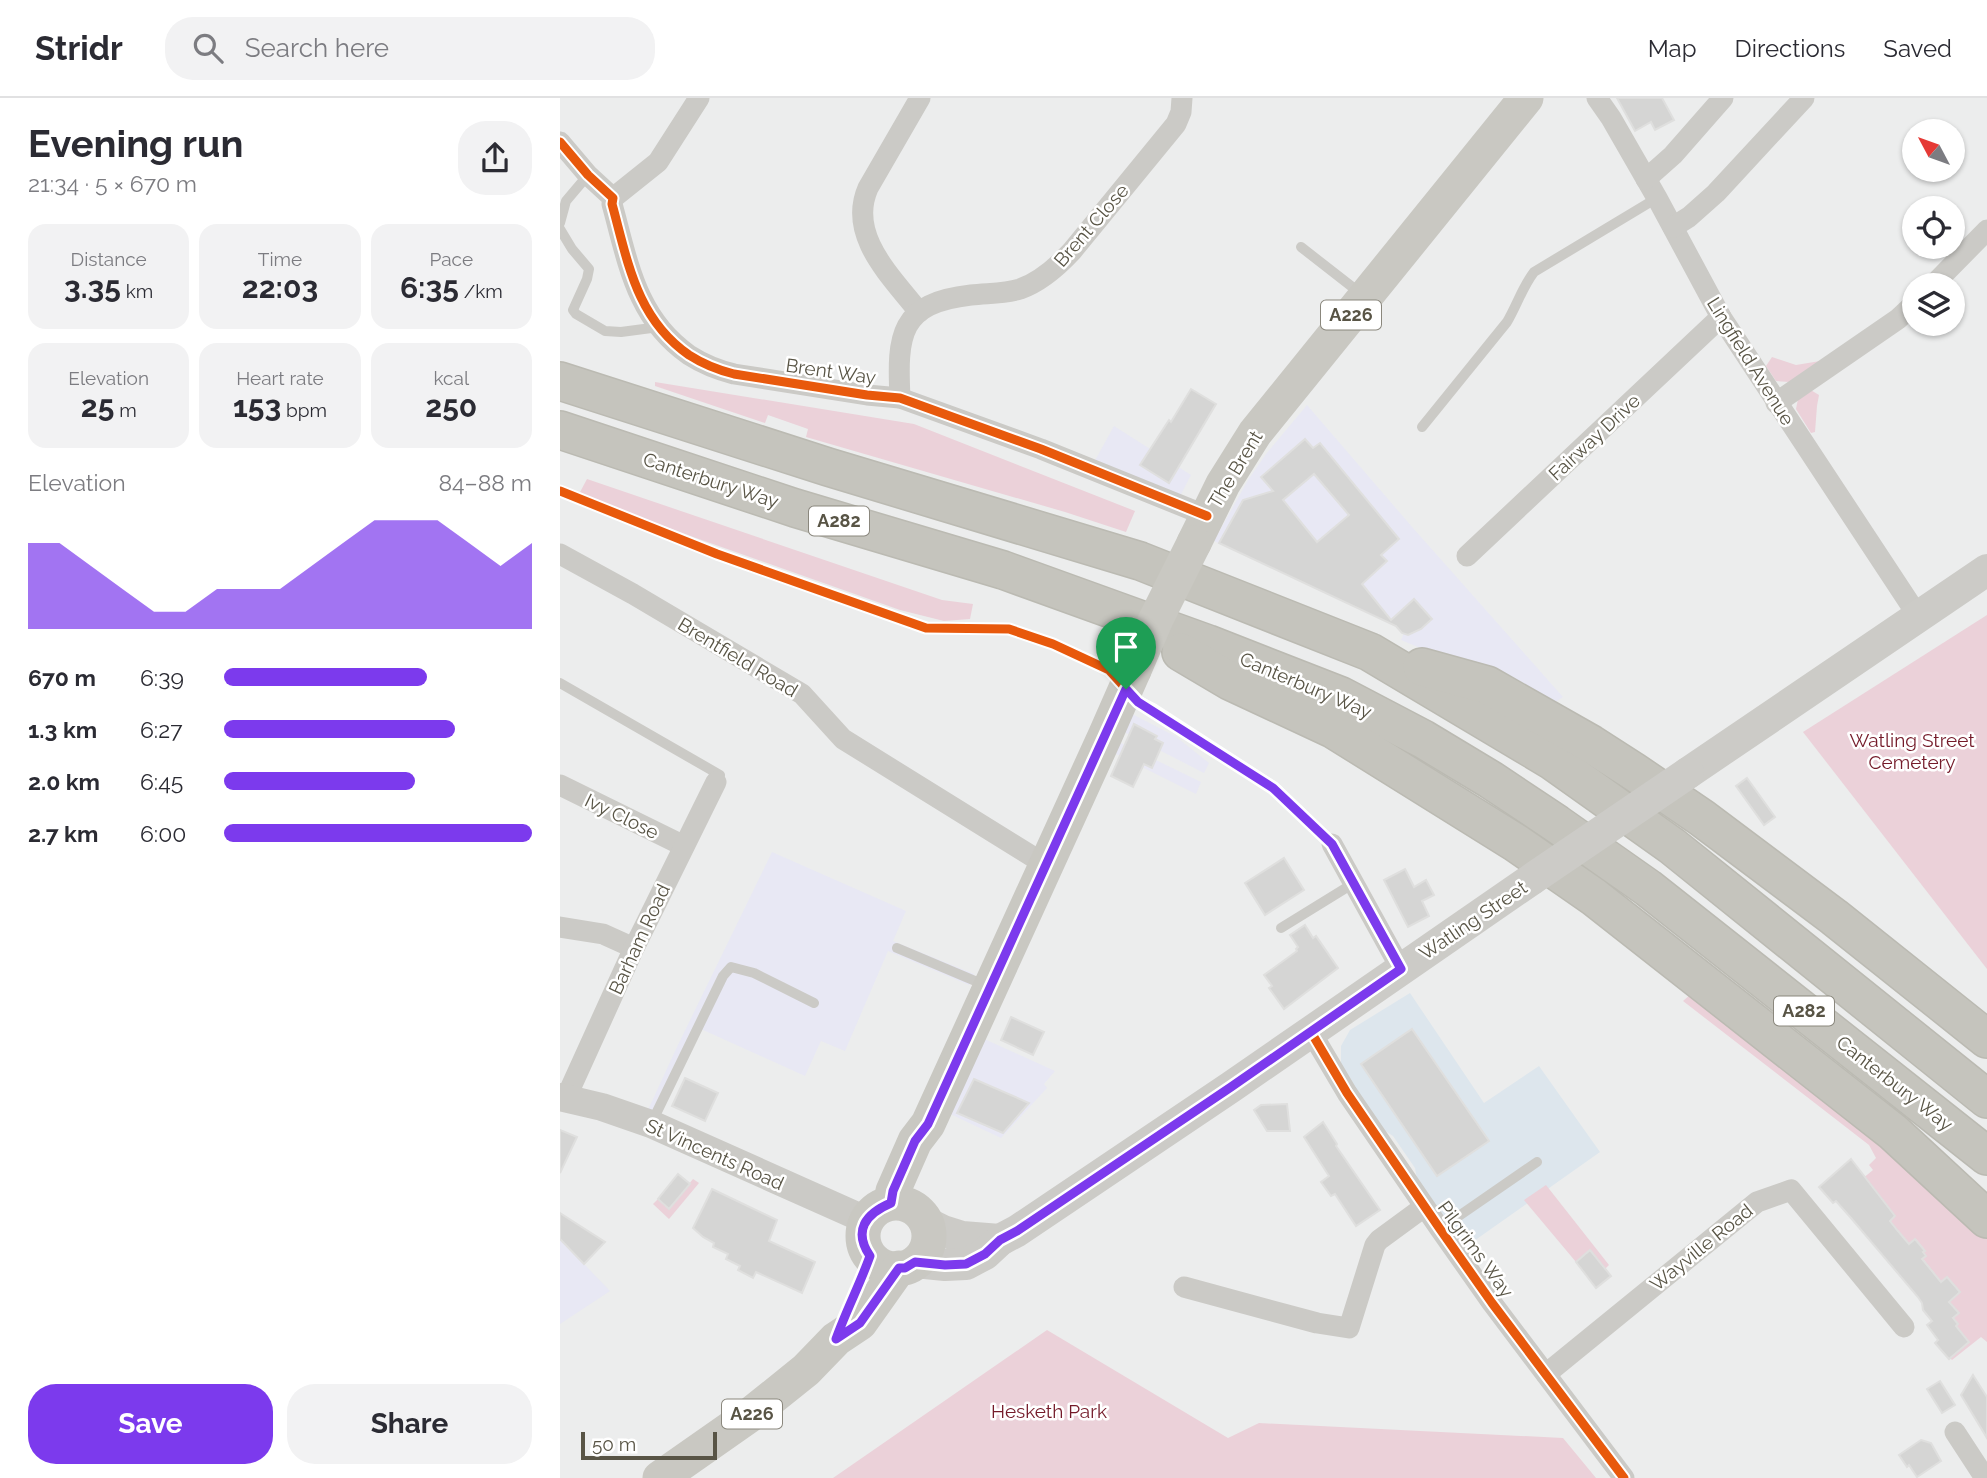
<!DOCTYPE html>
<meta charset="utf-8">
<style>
:root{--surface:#fff;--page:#f2f2f3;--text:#2b2b33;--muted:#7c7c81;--line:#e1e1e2;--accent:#7c3aed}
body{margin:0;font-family:Raleway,sans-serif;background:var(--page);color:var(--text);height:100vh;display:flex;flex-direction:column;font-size:26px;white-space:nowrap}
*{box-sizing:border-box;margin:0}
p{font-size:23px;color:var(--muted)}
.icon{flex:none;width:38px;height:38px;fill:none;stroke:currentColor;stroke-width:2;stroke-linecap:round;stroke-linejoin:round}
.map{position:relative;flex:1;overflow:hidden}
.details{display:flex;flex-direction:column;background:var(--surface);width:560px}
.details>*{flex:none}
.needle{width:46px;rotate:311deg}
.buttons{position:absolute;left:1342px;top:21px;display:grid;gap:14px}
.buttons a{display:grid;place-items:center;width:63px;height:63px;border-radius:50%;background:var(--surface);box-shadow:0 2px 5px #0004;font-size:35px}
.scale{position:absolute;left:21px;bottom:18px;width:136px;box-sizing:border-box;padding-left:7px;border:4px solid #585445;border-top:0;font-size:19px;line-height:24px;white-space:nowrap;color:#585445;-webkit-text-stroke:5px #fff;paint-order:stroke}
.pin{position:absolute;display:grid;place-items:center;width:60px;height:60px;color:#fff;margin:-72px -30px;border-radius:50% 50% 50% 0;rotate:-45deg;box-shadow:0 0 7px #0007}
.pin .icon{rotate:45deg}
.round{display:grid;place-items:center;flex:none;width:74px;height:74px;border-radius:28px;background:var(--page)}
.headline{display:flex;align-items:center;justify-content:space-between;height:119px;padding:0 28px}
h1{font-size:38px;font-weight:700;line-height:52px}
.metrics{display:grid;grid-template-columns:repeat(3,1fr);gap:10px;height:119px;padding:7px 28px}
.metrics div{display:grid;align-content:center;border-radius:18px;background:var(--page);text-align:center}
.metrics b{font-size:30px;font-weight:700}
.metrics small{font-size:19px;font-weight:400}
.metrics p{font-size:19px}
.chart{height:196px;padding:14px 28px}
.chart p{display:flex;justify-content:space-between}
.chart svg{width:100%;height:126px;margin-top:7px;fill:var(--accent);opacity:.7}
.cta{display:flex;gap:14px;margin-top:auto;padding:14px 28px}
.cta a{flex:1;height:80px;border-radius:28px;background:var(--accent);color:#fff;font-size:28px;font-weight:700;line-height:80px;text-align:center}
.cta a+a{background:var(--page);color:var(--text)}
ul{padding:0 28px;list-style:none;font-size:23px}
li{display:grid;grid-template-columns:112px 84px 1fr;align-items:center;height:52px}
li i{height:18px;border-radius:9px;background:var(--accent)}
header{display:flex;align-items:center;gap:42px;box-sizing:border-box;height:98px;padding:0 35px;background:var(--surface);border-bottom:2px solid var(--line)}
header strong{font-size:33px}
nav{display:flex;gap:38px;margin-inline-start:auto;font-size:24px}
.search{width:490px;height:63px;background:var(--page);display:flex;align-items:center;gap:18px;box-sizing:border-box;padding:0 24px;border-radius:28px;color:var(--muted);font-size:26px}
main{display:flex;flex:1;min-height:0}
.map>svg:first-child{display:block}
.commercial{fill:#e8e8f4}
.medical{fill:#dde6ed}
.green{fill:#ebd1d9}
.building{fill:#d5d5d4;stroke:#dfdfde;stroke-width:2;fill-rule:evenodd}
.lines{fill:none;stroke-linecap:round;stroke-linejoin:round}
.trunk-casing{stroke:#bbbab2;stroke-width:40}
.service{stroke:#cbcac6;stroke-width:10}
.minor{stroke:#cbcac6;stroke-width:21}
.tertiary{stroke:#cbcac6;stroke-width:28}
.secondary{stroke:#cccbc7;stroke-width:32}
.primary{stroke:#c9c8c2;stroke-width:35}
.trunk{stroke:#c5c4bd;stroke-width:37}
.secondary-bridge{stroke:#cccbc7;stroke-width:32}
.primary-bridge{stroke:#c9c8c2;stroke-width:35}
.cycleway-casing{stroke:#fff;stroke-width:13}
.cycleway{stroke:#e8590c;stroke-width:9}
.route-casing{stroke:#fff;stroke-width:14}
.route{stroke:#7c3aed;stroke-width:9}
.labels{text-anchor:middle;stroke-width:5;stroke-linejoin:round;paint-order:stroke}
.shield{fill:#fff;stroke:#8a877d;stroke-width:2}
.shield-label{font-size:18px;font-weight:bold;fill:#585445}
.street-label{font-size:19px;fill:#585445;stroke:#fff}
.park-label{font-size:19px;fill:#741a29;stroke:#fff}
</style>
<header>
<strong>Stridr</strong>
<div class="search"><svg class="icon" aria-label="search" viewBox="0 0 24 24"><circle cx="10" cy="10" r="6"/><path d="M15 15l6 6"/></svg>Search here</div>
<nav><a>Map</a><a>Directions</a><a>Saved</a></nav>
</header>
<main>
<section class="details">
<div class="headline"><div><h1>Evening run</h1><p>21:34 · 5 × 670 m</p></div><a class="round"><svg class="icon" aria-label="share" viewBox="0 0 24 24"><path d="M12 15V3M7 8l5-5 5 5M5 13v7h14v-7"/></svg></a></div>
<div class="metrics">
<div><p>Distance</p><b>3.35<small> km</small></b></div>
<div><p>Time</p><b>22:03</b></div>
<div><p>Pace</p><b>6:35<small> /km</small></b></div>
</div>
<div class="metrics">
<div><p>Elevation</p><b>25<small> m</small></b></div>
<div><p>Heart rate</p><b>153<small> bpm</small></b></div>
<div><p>kcal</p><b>250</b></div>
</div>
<div class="chart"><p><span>Elevation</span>84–88 m</p>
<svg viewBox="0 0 160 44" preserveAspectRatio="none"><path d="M0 44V14L10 14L20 22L30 30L40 38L50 38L60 30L70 30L80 30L90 22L100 14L110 6L120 6L130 6L140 14L150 22L160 14V44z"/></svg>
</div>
<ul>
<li><b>670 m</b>6:39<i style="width:66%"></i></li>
<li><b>1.3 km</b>6:27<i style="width:75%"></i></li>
<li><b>2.0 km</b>6:45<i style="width:62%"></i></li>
<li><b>2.7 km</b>6:00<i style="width:100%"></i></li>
</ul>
<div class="cta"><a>Save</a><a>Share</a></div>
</section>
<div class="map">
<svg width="1427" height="1380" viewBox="0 0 1427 1380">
<rect width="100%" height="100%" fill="#eceded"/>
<g class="commercial">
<path d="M747,307L853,430L1003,599L994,605L841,542L844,535L836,528L654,443L688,382L706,356Z"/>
<path d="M554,328L631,377L619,400L532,368Z"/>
<path d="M572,616L615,638L649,665L644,675L564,634Z"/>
<path d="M559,644L641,684L636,696L554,655Z"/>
<path d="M212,754L346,813L333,843L414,876L409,887L328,853L285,953L261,943L245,978L141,931L99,1020L87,1014L116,951Z"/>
<path d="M420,939L495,973L484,986L487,990L441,1040L386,1014Z"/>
<path d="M0,1141L50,1193L0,1226Z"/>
</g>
<path class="medical" d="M850,895L924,1005L979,968L1040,1054L904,1150L857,1081L855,1070L833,1038L819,1029L781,968V948L790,932Z"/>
<g class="green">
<path d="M1212,259L1236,267L1260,263L1230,284L1216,283L1206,268Z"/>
<path d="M95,284L354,326L575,413L566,434L505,414L246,339L248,331L208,317L205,325L95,288Z"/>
<path d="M1249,291L1259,297L1257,308L1255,334L1251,335L1236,311L1238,301Z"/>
<path d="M27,381L382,502L413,506L410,521L384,523L340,512L136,440L19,396Z"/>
<path d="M1427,517V871L1243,634Z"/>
<path d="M1131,896L1284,1017L1427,1136V1244L1421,1239L1392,1262L1390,1260L1396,1228L1393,1220L1398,1215L1373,1217L1400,1194L1387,1179L1381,1184L1378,1182L1376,1177L1364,1162L1342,1180L1341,1178L1366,1157L1363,1154L1365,1152L1356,1141L1349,1146L1309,1140L1335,1118L1295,1123L1291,1120L1318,1096L1306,1081L1296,1086L1313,1072L1309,1067L1316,1060L1309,1047L1123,903Z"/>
<path d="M133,1081L139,1085L109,1121L93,1106L98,1101L109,1111Z"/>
<path d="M986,1087L1049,1167L1045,1171L1030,1153L1016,1164L964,1102Z"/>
<path d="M487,1232L668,1340L699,1325L1003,1340L1036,1380H273Z"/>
</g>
<g class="building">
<path d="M1057,0H1102L1114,22L1095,32L1091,24L1075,33Z"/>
<path d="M631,291L656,306L609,385L580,367L609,322L611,324Z"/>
<path d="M745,341L753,350L760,345L839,441L821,457L827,463L802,486L831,522L854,501L872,521L861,531L848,537L842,535L836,528L659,445L683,402L713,393L701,379ZM754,376L789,417L757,444L723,402Z"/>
<path d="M574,626L597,638L595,641L603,645L592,670L584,666L573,689L551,678Z"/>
<path d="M1187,680L1215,719L1204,727L1176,688Z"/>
<path d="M724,760L744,792L705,817L685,785Z"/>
<path d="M845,771L854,789L866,782L874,797L862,803L869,818L848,829L824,782Z"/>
<path d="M745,827L753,840L756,838L778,870L724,911L709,890L712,888L704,877L737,853L736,851L738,849L730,837Z"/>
<path d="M451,919L484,934L473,957L441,942Z"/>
<path d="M852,931L929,1043L877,1078L801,966Z"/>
<path d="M125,980L158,995L145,1023L112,1008Z"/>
<path d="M414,981L469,1005L443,1035L397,1015Z"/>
<path d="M727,1006L730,1033H707L694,1012L701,1007Z"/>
<path d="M763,1024L777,1046L776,1048L820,1112L796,1128L775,1096L771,1098L761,1084L769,1078L744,1039Z"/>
<path d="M0,1032L17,1039L0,1075Z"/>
<path d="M1291,1061L1335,1118L1330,1123L1338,1133L1349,1146L1355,1141L1365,1153L1363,1154L1366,1158L1362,1161L1381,1184L1387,1179L1400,1194L1389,1204L1399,1215L1393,1220L1398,1226L1396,1228L1409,1244L1389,1261L1375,1245L1378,1242L1367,1227L1372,1223L1363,1212L1362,1205L1358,1199L1291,1120L1276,1103L1273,1105L1259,1089Z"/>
<path d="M118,1076L130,1086L109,1111L98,1101Z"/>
<path d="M152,1091L217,1122L209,1143L255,1164L242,1195L196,1174L193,1180L178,1172L180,1168L166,1161L168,1156L153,1149L154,1145L143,1139L133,1130Z"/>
<path d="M0,1115L45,1144L24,1166L0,1141Z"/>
<path d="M1030,1152L1051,1178L1036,1190L1016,1164Z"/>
<path d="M1413,1277L1427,1299V1340L1401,1297Z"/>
<path d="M1380,1283L1395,1307L1382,1315L1367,1291Z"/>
<path d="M1361,1342L1371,1345L1381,1363L1357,1379L1349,1367L1347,1369L1339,1357Z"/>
</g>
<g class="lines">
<g class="trunk-casing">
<g id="trunk">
<path d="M0,283L268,369L580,463L810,554L991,662L1112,748L1427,1001"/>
<path d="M0,332L235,410L443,472L648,546L781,598L863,641L931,682L997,726L1088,790L1427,1058"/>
<path d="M621,554L670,583L773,631L956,745L1034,799L1333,1034L1427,1121"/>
<path d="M862,569L927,587L1031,646L1073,673L1142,720L1274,819L1427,941"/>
</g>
</g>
<g class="service">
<path d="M0,125L6,103L28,77"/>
<path d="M0,131L12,151L29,171L27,181L13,212L16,216L45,233L61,234L99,229"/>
<path d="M741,149L800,195"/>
<path d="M862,329L947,224C957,207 962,190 974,174L1097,100"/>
<path d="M0,585L160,677L156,684"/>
<path d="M721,830L794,785"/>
<path d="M337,850L427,888"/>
<path d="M92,1024L163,878L171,869L194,875L254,905"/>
<path d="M880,1131L977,1064"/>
</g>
<g class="minor">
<path d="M1037,0L1051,20L1097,100L1161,219L1358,518"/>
<path d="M0,44L28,77L53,100L52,106C68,164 76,220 129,257C143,266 158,272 174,276L307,297L340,300L481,351L647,418"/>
<path d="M1086,81L1113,57L1163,0"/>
<path d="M53,100L98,64L139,0"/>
<path d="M1113,129L1129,119L1156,95L1244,0"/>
<path d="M1373,187L1427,132"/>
<path d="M359,214C332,179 287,138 308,90L360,0"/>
<path d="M340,300C337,237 339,205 411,197C427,195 444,196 460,191C480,184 498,168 512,153L616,26L621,14L622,0"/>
<path d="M1216,305L1338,221L1354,206"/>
<path d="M0,456L73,496L242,596L283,641L486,767"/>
<path d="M907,458L1161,219"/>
<path d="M0,687L124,748"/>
<path d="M772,746L841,871"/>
<path d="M0,829L43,836L74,850"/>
<path d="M751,934L787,995L880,1131L932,1205L1064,1380"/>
<path d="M6,1000L74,850L156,684"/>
<path d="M624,1189L757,1225L789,1230L815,1147L819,1142L864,1109"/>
<path d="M986,1276L1197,1104L1231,1092L1344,1229"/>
<path d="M1395,1334L1425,1380"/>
</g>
<path class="tertiary" d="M0,999L42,1009L91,1026L306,1122"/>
<g class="secondary">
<path d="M1128,675L1427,472"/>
<path d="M365,1124L383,1133L402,1139L440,1142"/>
<path d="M355,1164L385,1167L406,1166L425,1156L440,1142L457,1133L671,989L972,781"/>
</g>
<g class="primary">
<path d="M634,445L663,386L695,335L966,0"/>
<path d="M331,1105L333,1093L355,1043L368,1026L545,638L574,572"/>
<circle cx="336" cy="1138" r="33"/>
<path d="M100,1380L190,1317L246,1272L276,1241L300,1225L339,1170"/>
</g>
<use href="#trunk" class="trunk"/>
<path class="secondary-bridge" d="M972,781L1128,675"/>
<path class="primary-bridge" d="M574,572L596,521L634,445"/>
<g class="cycleway-casing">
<g id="cycleway">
<path d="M0,44L28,77L53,100L52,106C68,164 76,220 129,257C143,266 158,272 174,276L307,297L340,300L481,351L647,418"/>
<path d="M0,393L157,456L366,530L449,531L493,546L549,572L578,604L592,611L714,690L772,746L841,871L751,934L787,995L880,1131L932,1205L1064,1380"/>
</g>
</g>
<use href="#cycleway" class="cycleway"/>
</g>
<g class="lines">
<g class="route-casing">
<path id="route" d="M566,591L578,604L713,690L772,746L841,871L671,989L457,1133L440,1142L425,1156L406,1166L385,1167L355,1164L345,1170H339L300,1225L276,1241C286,1213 300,1186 310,1158C293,1133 305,1116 331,1105L333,1093L355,1043L368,1026Z"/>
</g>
<use href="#route" class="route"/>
</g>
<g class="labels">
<g class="shield">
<rect x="761" y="202.5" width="60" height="29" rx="5"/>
<rect x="249" y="408.5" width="60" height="29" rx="5"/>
<rect x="1214" y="898.5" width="60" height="29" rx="5"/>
<rect x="162" y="1301.5" width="60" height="29" rx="5"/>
</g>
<g class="shield-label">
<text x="791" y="223">A226</text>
<text x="279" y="429">A282</text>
<text x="1244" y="919">A282</text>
<text x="192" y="1322">A226</text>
</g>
<g class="street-label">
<text transform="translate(531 127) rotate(-49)" y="7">Brent Close</text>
<text transform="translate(1191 263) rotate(58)" y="7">Lingfield Avenue</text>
<text transform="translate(271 273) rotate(8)" y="7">Brent Way</text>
<text transform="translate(1034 339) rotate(-43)" y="7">Fairway Drive</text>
<text transform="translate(675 371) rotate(-59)" y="7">The Brent</text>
<text transform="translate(151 382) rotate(18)" y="7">Canterbury Way</text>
<text transform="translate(178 559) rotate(31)" y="7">Brentfield Road</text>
<text transform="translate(746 587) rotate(23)" y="7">Canterbury Way</text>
<text transform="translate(62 718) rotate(26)" y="7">Ivy Close</text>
<text transform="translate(913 822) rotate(-34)" y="7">Watling Street</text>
<text transform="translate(79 841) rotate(-65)" y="7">Barham Road</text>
<text transform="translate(1335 985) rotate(38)" y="7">Canterbury Way</text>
<text transform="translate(155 1056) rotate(24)" y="7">St Vincents Road</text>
<text transform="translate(1141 1149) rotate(-39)" y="7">Wayville Road</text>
<text transform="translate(916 1151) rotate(54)" y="7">Pilgrims Way</text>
</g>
<g class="park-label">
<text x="1352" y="649">Watling Street<tspan x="1352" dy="22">Cemetery</tspan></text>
<text x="489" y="1320">Hesketh Park</text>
</g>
</g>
</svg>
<div class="buttons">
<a><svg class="needle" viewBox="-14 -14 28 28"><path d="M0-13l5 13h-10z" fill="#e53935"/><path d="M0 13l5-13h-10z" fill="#7c7c81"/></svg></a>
<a><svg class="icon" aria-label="locate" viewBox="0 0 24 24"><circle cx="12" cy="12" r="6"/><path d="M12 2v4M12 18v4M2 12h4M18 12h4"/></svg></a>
<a><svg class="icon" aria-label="layers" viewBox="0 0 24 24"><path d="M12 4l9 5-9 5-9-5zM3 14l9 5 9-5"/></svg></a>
</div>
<div class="scale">50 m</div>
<div class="pin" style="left:566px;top:591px;background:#1e9e55"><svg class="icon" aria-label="arrive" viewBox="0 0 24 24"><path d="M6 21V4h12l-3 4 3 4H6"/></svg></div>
</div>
</main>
